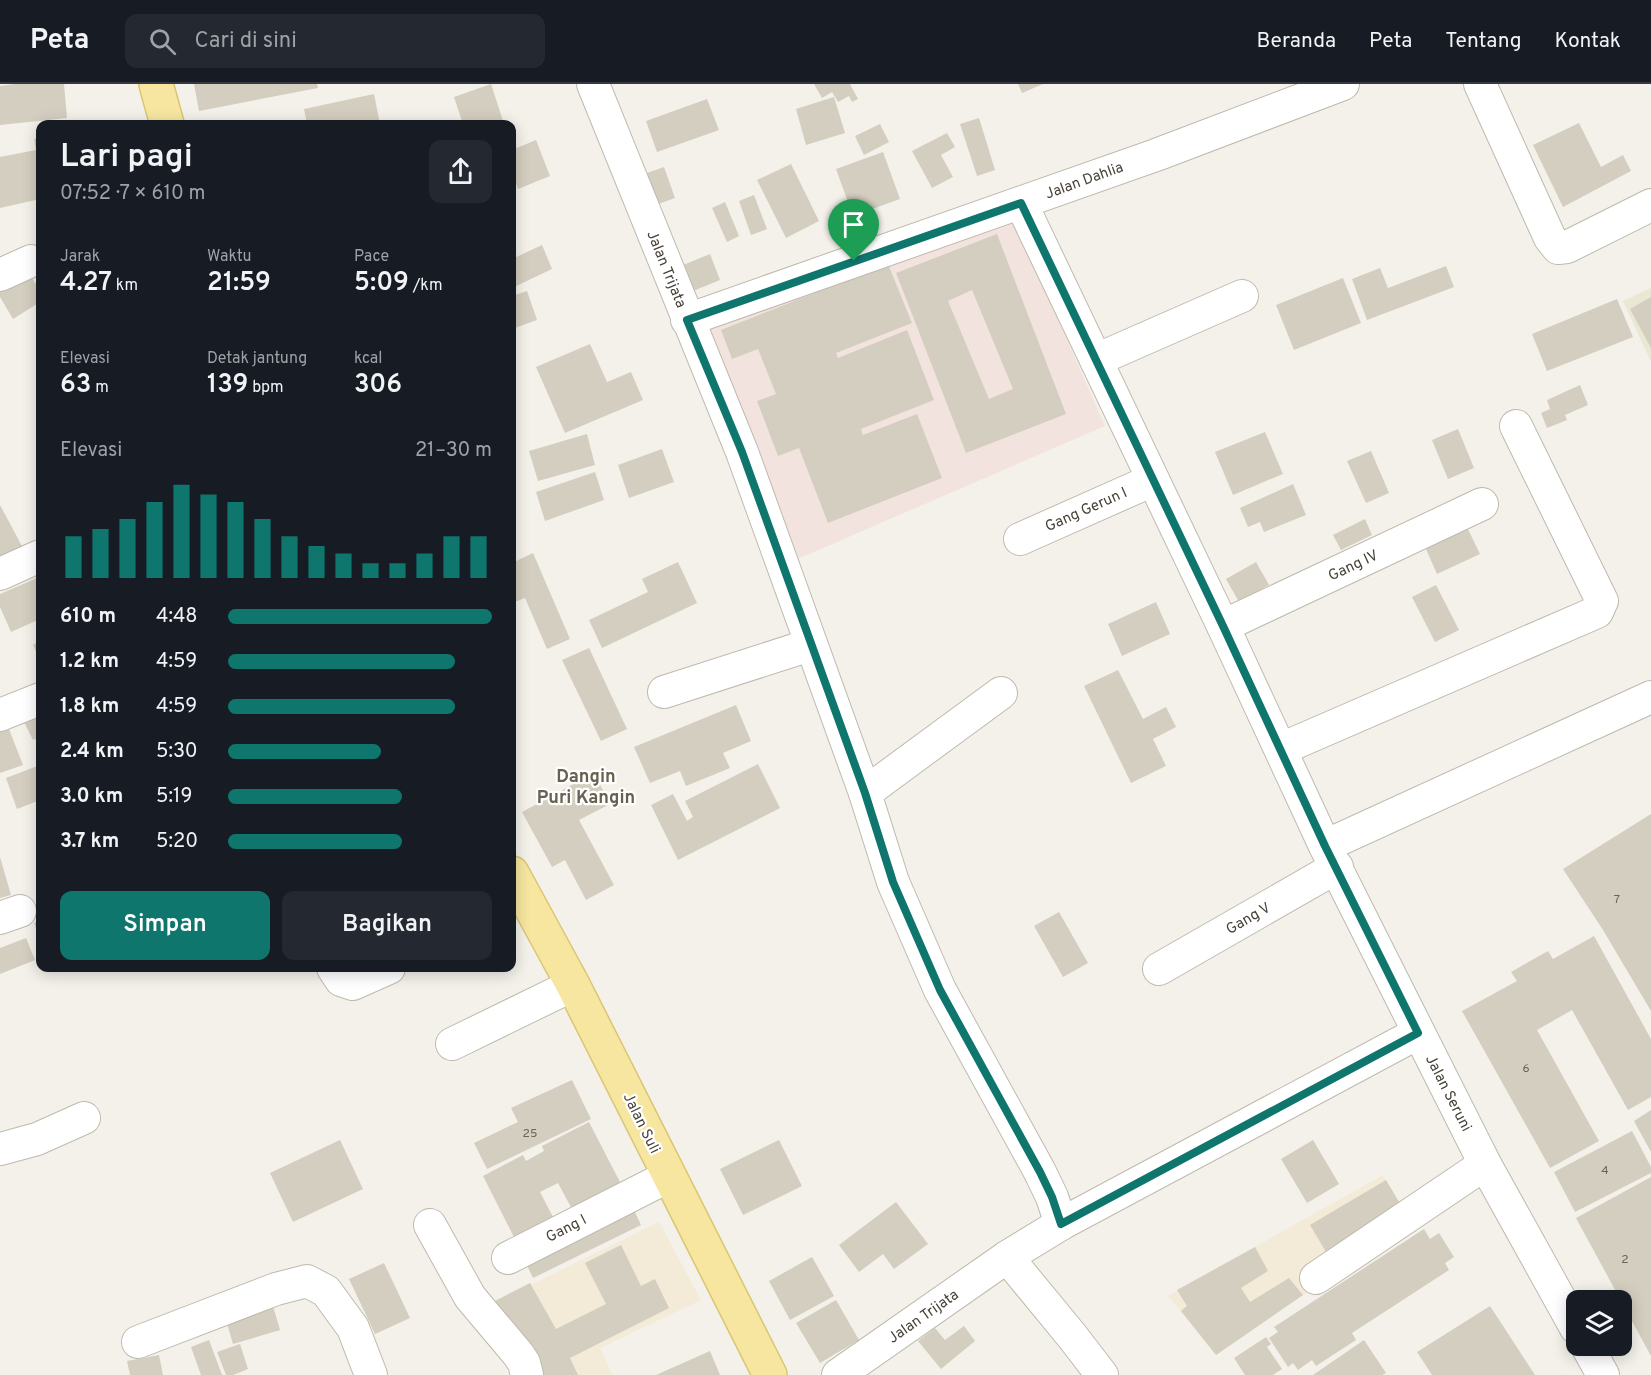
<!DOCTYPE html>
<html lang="id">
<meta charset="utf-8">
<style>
:root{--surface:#171b24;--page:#242831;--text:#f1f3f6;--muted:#9ea1a6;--line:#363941;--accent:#0f766e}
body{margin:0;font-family:Overpass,sans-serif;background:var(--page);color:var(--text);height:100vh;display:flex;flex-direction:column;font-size:22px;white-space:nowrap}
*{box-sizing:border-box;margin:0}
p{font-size:20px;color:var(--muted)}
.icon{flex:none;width:33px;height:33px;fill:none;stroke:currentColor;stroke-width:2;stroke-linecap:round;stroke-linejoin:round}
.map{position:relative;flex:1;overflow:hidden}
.panel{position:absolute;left:36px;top:36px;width:480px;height:852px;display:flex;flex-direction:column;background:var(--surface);border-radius:12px;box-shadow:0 3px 15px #0003}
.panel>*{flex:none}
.buttons{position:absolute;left:1566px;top:1206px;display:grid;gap:12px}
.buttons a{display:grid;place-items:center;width:66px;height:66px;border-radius:12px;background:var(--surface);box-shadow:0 3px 15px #0003;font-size:30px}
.pin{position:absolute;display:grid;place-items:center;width:51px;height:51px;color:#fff;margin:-62px -26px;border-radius:50% 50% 50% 0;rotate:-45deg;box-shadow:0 0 6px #0007}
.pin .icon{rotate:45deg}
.round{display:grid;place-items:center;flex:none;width:63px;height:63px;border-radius:12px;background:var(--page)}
.headline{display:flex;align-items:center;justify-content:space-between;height:102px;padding:0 24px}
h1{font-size:33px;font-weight:600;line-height:45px}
.stats{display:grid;grid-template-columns:repeat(3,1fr);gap:9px;height:102px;padding:6px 24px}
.stats div{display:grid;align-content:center}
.stats b{font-size:26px;font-weight:600}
.stats small{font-size:16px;font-weight:400}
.stats p{font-size:16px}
.chart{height:168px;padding:12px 24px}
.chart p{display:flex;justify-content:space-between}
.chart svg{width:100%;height:108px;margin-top:6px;stroke:var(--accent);stroke-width:6}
.action{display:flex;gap:12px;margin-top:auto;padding:12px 24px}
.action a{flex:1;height:69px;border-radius:12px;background:var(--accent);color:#fff;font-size:24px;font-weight:600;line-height:69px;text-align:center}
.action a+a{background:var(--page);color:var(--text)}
ul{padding:0 24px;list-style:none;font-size:20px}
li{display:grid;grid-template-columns:96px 72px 1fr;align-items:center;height:45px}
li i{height:15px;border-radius:8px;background:var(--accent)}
header{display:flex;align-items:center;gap:36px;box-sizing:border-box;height:84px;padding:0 30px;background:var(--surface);border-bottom:2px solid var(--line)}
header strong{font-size:28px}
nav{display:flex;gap:33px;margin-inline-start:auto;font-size:21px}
.search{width:420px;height:54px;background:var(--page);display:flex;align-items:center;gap:15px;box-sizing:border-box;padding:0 21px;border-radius:12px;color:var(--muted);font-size:22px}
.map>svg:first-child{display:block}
.commercial{fill:#f3ead7}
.education{fill:#ebe7d5}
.medical{fill:#f3e3de}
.building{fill:#d4cec0;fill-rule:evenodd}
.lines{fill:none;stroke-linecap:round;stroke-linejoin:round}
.minor-casing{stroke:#bebaad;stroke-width:34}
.major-casing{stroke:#dac571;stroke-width:36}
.minor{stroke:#fff;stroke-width:32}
.major{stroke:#f6e6a0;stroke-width:33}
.route-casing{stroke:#fff;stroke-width:12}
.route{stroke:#0f766e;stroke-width:8}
.labels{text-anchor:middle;stroke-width:4.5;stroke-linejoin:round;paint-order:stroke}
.number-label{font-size:12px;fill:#6a655a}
.street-label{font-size:15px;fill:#474238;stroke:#fff}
.quarter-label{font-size:18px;font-weight:bold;fill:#696150;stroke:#fff}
</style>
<header>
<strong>Peta</strong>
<div class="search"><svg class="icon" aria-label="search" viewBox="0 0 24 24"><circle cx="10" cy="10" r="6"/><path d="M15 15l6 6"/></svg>Cari di sini</div>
<nav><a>Beranda</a><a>Peta</a><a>Tentang</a><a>Kontak</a></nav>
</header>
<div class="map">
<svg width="1651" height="1291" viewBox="0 0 1651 1291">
<rect width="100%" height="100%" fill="#f3f1ea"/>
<g class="commercial">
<path d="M1456,1081L1465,1099L1216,1271L1168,1212L1383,1091L1398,1118Z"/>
<path d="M659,1138L701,1216L600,1264L612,1291H534L494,1219Z"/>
</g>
<path class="education" d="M1651,204V278L1623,217Z"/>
<path class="medical" d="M1013,133L1105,342L793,477L702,246Z"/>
<g class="building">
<path d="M15,0H64L67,34L0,41V2Z"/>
<path d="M194,0H317L318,4L199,27Z"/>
<path d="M491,0L504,40H463L454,13Z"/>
<path d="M814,0H850L858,15L852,18L849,12L838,18L832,8L822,14Z"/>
<path d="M1018,0H1043L1022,9Z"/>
<path d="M374,10L380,40H307L304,25Z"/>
<path d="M834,13L845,49L806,61L796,25Z"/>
<path d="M707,15L719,46L657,68L646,37Z"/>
<path d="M979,34L995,86L977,92L960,40Z"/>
<path d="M1579,39L1601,83L1623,71L1631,87L1563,123L1533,61Z"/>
<path d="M880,40L889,58L864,71L855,52Z"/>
<path d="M947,49L955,63L941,71L953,93L932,104L912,67Z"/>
<path d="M40,54V115L0,124V73L36,66L34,55Z"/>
<path d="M536,56L550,92L518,105L512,89V66Z"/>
<path d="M883,68L900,115L853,132L836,85Z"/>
<path d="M791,80L819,137L786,154L757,96Z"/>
<path d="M664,83L675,114L645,125L633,94Z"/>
<path d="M754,111L767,145L751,151L739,117Z"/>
<path d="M725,118L739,152L727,158L712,124Z"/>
<path d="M997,150L1066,330L966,369L896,189ZM972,206L1013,305L989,315L948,217Z"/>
<path d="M542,161L552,185L512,204V175Z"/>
<path d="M710,170L720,196L681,212L671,186Z"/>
<path d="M888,180L912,239L836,269L838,274L907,246L934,316L861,345L863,351L917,330L942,394L828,439L799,364L778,372L757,317L776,310L758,265L732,275L721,246Z"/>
<path d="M1446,182L1454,203L1367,236L1352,195L1380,184L1388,204Z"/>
<path d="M27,186L40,207V218L13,235L0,213V202Z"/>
<path d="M1343,194L1361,239L1294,266L1276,221Z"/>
<path d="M527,207L537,236L512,245V212Z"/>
<path d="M1651,213V264L1630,225Z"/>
<path d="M1617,215L1633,253L1547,287L1532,250Z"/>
<path d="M590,260L607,298L631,288L643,316L565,349L536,283Z"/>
<path d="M1580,301L1588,321L1565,331L1567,336L1547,344L1541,329L1550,325L1547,316Z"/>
<path d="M1458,345L1474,384L1448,395L1432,356Z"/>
<path d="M1265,348L1283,390L1233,411L1215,368Z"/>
<path d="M587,350L595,381L538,397L529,367Z"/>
<path d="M662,365L674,398L629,414L618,381Z"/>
<path d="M1371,367L1389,409L1366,419L1347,377Z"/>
<path d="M595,388L604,416L545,437L536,408Z"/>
<path d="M1293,400L1306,431L1264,448L1260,438L1248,443L1240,424Z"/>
<path d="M0,421L23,464L0,477Z"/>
<path d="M1365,435L1372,451L1341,466L1333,451Z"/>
<path d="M1464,437L1480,470L1437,490L1422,456Z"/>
<path d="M533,469L570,555L547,565L525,514L512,519V490L514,489L512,479Z"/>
<path d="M678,478L697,519L602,564L589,536L648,508L642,495Z"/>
<path d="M1256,478L1269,501L1239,518L1226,495Z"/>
<path d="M37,494L40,502V535L11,548L0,523V510Z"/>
<path d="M1436,501L1459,546L1435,558L1412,513Z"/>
<path d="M1156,518L1170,550L1122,572L1108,540Z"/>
<path d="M40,557V576L33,561Z"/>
<path d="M589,564L627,645L601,657L562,576Z"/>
<path d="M1118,586L1143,635L1166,623L1176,643L1153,655L1166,682L1131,699L1084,602Z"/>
<path d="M736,621L751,657L723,669L730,684L686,702L680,687L650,699L634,663Z"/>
<path d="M40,622V653L33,656L21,632Z"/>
<path d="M7,640L23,681L0,689V643Z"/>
<path d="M758,680L780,724L678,776L651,721L673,710L687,737L693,733L685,717Z"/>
<path d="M40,681V716L17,725L6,694Z"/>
<path d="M594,689L610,720L579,736L614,801L586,816L565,776L552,783L522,728Z"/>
<path d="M1651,730V927L1603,846L1563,785Z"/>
<path d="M0,773L11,811L0,814Z"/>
<path d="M1059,828L1088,879L1063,893L1034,842Z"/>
<path d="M40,836V855L34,839Z"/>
<path d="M1594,852L1651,955V1013L1628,1026L1572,926L1537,946L1599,1057L1550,1084L1462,927L1517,897L1511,888L1548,867L1553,875Z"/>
<path d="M26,854L35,876L0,890V864Z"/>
<path d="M572,996L591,1035L487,1085L474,1059L518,1038L511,1024Z"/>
<path d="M1651,1026V1068L1634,1037Z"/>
<path d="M589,1038L622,1102L573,1127L558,1099L540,1108L555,1137L516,1157L483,1092L523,1071L526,1077L544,1067L542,1062Z"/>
<path d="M1632,1047L1651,1083V1089L1575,1128L1554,1088Z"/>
<path d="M340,1056L363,1105L293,1138L270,1089Z"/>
<path d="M779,1056L802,1102L743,1131L720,1085Z"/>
<path d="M1313,1056L1339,1100L1307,1119L1281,1075Z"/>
<path d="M1651,1093V1272L1576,1134Z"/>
<path d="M1386,1096L1405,1128L1329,1173L1310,1141Z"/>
<path d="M896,1118L928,1160L894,1185L883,1170L859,1188L839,1161Z"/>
<path d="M632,1122L641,1141L533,1194L524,1175Z"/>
<path d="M1424,1145L1430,1155L1439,1149L1454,1173L1445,1179L1449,1186L1352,1249L1356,1256L1316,1282L1312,1276L1298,1286L1293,1279L1288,1283L1269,1254L1278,1248L1274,1243Z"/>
<path d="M621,1161L641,1202L655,1195L669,1224L570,1274L578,1291H534L491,1219L530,1199L556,1245L606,1220L585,1179Z"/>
<path d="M1255,1163L1268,1187L1241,1204L1250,1218L1289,1194L1303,1211L1216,1271L1181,1227L1187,1222L1177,1206Z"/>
<path d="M812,1173L834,1212L790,1236L769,1197Z"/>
<path d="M384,1179L410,1234L375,1250L349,1195Z"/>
<path d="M836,1216L859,1256L820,1279L796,1239Z"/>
<path d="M273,1222L280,1246L233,1260L226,1236Z"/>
<path d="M1490,1222L1535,1291H1432L1417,1268Z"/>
<path d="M964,1242L975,1257L941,1285L918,1257L935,1244L945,1256Z"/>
<path d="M1266,1253L1271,1260L1267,1263L1282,1285L1273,1291H1245L1234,1274Z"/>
<path d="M209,1256L222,1291H201L191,1263Z"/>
<path d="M1364,1256L1386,1289L1382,1291H1313Z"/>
<path d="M240,1260L248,1285L233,1291H226L217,1268Z"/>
<path d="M710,1267L720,1291H656Z"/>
<path d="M159,1271L163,1291H130L127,1277Z"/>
</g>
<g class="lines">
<g class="minor-casing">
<g id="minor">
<path d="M593,0L742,368L865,709L893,798L940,906L1040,1088L1052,1113L1061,1140"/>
<path d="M1480,0L1550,154L1558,164L1567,163L1651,121"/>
<path d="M1021,119L1223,542L1325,762L1485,1080L1576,1244"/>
<path d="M0,191L31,177"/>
<path d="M687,236L1156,71L1343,0"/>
<path d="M1096,276L1242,212"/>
<path d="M1020,455L1153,396"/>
<path d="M0,490L40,472"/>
<path d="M1223,542L1482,420"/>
<path d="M664,608L810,561"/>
<path d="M0,631L40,615"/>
<path d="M1281,665L1597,528L1602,517L1516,342"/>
<path d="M865,709L1001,609"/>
<path d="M1325,762L1651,613"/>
<path d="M0,834L20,827"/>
<path d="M333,884L341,896L353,900L389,884"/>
<path d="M1159,885L1337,783"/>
<path d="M452,960L573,901"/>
<path d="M0,1065L37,1055L84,1034"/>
<path d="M430,1141L470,1213L518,1270L524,1279L527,1291"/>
<path d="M1007,1173L1072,1252L1102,1291"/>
<path d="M508,1174L669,1092"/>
<path d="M1316,1194L1485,1080"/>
<path d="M138,1258L276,1205L307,1197L326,1207L353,1244L371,1291"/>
<path d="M1587,1262L1603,1291"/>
<path d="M838,1291L1007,1173L1061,1140L1418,949"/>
</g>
</g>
<g class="major-casing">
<g id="major">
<path d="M156,0L167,40"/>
<path d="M512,789L573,901L770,1291"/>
</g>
</g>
<use href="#minor" class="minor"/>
<use href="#major" class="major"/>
</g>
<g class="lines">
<g class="route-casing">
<path id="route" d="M1021,119L1223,542L1325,762L1418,949L1061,1140L1052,1113L1040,1088L940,906L893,798L865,709L742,368L687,236Z"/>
</g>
<use href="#route" class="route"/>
</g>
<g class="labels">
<g class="number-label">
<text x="1617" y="819">7</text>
<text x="1526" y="988">6</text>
<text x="530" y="1053">25</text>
<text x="1605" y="1090">4</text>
<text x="1625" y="1179">2</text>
</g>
<g class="street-label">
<text transform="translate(1084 96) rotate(-20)" y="5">Jalan Dahlia</text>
<text transform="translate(667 185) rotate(68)" y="5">Jalan Trijata</text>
<text transform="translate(1086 425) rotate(-24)" y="5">Gang Gerun I</text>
<text transform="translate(1353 481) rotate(-25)" y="5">Gang IV</text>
<text transform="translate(1248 834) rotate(-30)" y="5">Gang V</text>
<text transform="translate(1449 1009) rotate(63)" y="5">Jalan Seruni</text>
<text transform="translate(642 1039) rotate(64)" y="5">Jalan Suli</text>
<text transform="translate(566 1144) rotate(-27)" y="5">Gang I</text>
<text transform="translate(923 1232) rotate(-35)" y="5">Jalan Trijata</text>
</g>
<g class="quarter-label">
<text x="586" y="698">Dangin<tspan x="586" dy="21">Puri Kangin</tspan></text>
</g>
</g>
</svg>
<div class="buttons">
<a><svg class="icon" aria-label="layers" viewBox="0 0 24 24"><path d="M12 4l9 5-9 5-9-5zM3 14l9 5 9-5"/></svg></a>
</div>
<div class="pin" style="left:854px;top:177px;background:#1e9e55"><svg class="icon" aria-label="arrive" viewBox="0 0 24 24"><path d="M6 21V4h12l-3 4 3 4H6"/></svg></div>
<section class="panel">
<div class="headline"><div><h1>Lari pagi</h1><p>07:52 · 7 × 610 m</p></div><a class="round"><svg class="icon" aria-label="share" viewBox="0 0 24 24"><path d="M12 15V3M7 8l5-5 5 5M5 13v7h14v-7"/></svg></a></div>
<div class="stats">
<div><p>Jarak</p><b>4.27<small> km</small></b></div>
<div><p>Waktu</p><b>21:59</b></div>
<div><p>Pace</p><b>5:09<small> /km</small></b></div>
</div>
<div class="stats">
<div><p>Elevasi</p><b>63<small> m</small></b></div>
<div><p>Detak jantung</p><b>139<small> bpm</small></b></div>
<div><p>kcal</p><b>306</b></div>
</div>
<div class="chart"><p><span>Elevasi</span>21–30 m</p>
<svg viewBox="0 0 160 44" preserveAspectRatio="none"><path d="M5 44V27M15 44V24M25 44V20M35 44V13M45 44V6M55 44V10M65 44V13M75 44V20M85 44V27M95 44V31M105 44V34M115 44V38M125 44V38M135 44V34M145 44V27M155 44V27"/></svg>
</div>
<ul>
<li><b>610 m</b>4:48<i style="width:100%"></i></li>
<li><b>1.2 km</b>4:59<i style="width:86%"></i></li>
<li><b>1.8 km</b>4:59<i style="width:86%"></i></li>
<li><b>2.4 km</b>5:30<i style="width:58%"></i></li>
<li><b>3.0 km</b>5:19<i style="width:66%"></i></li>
<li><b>3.7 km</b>5:20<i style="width:66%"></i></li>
</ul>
<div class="action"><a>Simpan</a><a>Bagikan</a></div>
</section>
</div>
